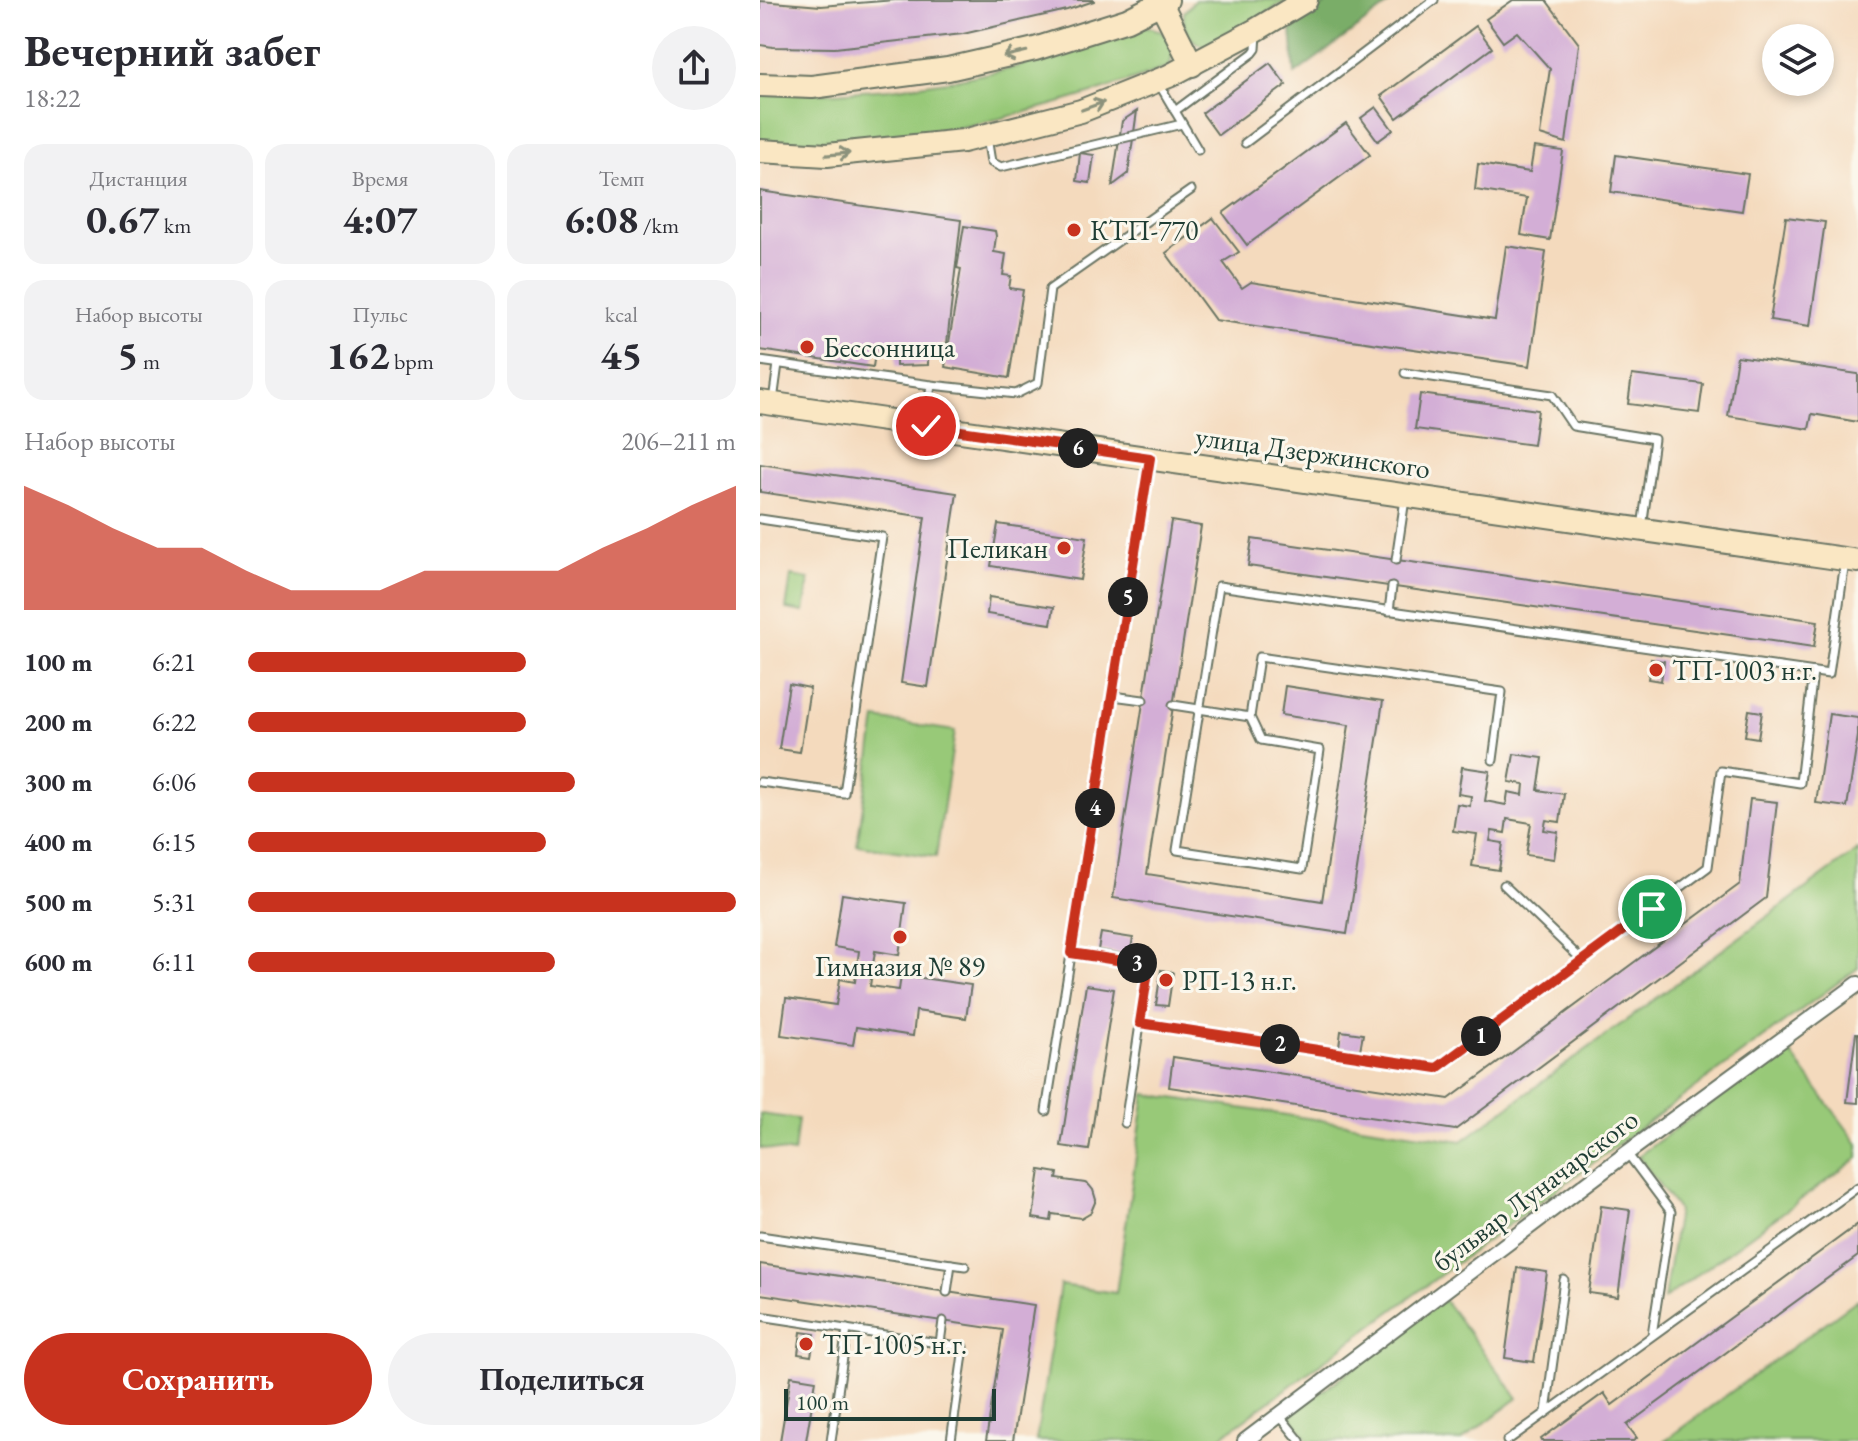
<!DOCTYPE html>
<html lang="ru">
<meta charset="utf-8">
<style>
:root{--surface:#fff;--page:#f2f2f3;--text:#2b2b33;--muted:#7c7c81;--accent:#c8321e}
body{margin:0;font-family:"EB Garamond",serif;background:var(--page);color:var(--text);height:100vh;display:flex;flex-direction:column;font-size:30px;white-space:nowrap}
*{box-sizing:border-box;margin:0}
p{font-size:26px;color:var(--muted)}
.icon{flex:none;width:44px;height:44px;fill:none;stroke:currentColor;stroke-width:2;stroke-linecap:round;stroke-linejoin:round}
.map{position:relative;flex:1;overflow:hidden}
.sheet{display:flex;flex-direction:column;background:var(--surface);width:760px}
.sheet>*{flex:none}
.tools{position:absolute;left:1002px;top:24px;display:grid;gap:16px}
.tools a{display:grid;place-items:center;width:72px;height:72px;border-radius:50%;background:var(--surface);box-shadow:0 4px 12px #0003;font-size:40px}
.scale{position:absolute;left:24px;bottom:20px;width:212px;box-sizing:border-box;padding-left:8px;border:4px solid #1f3d34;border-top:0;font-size:22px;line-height:28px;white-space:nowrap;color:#1f3d34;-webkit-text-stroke:6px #fbf7ec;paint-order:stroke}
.pin{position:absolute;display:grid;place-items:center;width:68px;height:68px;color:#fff;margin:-34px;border:4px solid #fff;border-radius:50%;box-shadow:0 2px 8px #0007}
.km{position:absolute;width:40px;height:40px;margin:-20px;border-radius:50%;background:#222;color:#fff;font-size:22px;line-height:40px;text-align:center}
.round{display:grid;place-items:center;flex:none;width:84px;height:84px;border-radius:42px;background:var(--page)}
.headline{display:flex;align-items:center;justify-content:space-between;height:136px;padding:0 24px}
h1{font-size:44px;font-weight:700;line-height:60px}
.stats{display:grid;grid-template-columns:repeat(3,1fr);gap:12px;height:136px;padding:8px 24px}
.stats div{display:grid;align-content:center;border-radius:20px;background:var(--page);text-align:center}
.stats b{font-size:40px;font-weight:700}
.stats small{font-size:22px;font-weight:400}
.stats p{font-size:22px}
.chart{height:224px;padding:16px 24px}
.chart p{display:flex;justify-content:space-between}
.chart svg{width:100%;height:144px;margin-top:8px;fill:var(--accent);opacity:.7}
.action{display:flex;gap:16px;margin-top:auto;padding:16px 24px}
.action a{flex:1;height:92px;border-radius:48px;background:var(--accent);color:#fff;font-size:32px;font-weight:700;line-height:92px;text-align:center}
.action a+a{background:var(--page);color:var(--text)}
ul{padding:0 24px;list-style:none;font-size:26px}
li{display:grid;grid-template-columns:128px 96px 1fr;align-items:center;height:60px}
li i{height:20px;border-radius:10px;background:var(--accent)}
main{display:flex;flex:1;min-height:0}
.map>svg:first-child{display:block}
.green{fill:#98c978;stroke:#5c8356;stroke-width:2}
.forest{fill:#7aad68;stroke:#4c754e;stroke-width:2}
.building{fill:#d3aed6}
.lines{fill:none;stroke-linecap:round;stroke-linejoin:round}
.service-casing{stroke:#6a7464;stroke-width:11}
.minor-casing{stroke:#6a7464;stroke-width:18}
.secondary-casing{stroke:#6a7464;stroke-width:26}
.service{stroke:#fff;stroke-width:7}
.minor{stroke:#fff;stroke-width:14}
.secondary{stroke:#fae7c3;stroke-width:22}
.oneway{stroke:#8c927c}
.route-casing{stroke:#fff;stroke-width:16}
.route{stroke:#c8321e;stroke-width:10}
.poi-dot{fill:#c8321e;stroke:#fbf7ec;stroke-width:3}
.labels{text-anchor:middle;stroke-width:6;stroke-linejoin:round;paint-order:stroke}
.poi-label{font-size:28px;fill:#1f3d34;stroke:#fbf7ec;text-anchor:start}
.street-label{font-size:28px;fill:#1f3d34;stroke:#fbf7ec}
</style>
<main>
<section class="sheet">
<div class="headline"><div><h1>Вечерний забег</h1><p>18:22</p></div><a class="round"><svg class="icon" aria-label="share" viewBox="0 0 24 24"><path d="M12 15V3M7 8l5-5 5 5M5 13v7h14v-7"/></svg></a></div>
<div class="stats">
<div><p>Дистанция</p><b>0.67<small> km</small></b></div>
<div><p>Время</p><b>4:07</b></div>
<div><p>Темп</p><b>6:08<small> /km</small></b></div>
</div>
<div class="stats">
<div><p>Набор высоты</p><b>5<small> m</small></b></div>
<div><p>Пульс</p><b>162<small> bpm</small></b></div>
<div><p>kcal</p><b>45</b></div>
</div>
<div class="chart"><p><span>Набор высоты</span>206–211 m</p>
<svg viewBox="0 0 160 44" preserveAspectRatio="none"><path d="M0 44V6L10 12L20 19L30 25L40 25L50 32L60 38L70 38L80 38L90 32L100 32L110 32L120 32L130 25L140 19L150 12L160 6V44z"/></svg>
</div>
<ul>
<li><b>100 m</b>6:21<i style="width:57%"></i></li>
<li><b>200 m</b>6:22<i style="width:57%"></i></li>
<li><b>300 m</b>6:06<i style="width:67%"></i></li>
<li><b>400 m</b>6:15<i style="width:61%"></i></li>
<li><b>500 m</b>5:31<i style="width:100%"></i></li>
<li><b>600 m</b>6:11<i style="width:63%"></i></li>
</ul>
<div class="action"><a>Сохранить</a><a>Поделиться</a></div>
</section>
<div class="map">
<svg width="1098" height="1441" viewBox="0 0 1098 1441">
<rect width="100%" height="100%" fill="#fbf7ec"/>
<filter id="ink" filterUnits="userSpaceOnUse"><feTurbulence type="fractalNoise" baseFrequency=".0125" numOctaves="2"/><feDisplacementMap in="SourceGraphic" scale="16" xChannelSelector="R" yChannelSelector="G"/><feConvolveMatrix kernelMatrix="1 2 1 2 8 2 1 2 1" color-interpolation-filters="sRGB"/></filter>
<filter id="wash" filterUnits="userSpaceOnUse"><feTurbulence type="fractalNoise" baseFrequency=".006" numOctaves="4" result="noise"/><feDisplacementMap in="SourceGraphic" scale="32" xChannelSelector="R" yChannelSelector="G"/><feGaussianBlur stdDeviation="1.8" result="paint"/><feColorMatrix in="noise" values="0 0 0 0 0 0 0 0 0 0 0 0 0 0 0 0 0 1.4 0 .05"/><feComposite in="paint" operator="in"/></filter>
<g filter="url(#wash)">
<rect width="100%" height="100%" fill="#f4dabd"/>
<g class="green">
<path d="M435,0H528L448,47C430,43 422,30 424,12Z"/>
<path d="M385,26C408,30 418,45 409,67C324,98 237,123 147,137C99,145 49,144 0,142V91L74,93L130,89L194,80L249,69Z"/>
<path d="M31,576L49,579L44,612L26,609Z"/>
<path d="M116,719L195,731L176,857L97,845Z"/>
<path d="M1098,850V968L455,1441H276L300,1285L356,1293L385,1094L702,1141Z"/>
<path d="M1027,1048L1098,1144V1158L904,1299L918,1210L878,1156Z"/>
<path d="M0,1114L38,1119L34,1153L0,1148Z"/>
<path d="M1098,1298V1441H904L1098,1299Z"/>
<path d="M684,1300L758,1398L701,1441H549L530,1416Z"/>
</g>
<path class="forest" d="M571,0H635L535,74L531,30Z"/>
<g id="blocks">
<g class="building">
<path d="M135,0H334V1L307,10L203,34L75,48L13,47L0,45V1L61,6Z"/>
<path d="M753,0H786L819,44L806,143L780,135L790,69L757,32L743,42L726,19Z"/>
<path d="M716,26L732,48L637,118L621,96Z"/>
<path d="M510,63L526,85L458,135L442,113Z"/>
<path d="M616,107L633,130L618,141L601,118Z"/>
<path d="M377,111L368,174L352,186L362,121Z"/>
<path d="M586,123L610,155L487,245L463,213Z"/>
<path d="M774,147L803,151L790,240L761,235L767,198L715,190L718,164L770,172Z"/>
<path d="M320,153L334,155L330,183L317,181Z"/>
<path d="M856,155L988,174L982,211L851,192Z"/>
<path d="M0,191L201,220L187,343L168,349V365L136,366V349L116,346L113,367L0,350Z"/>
<path d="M1026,217L1065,222L1050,326L1010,320Z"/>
<path d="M453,218L479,252L463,262L482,288L491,282L735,320L746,246L786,252L770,366L455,320L406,253Z"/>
<path d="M204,226L235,231L236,236L234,252L246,254L243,275L251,276L249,288L263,290L249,378L185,367L201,269L197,268Z"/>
<path d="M977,356L1098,374V422L1052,414L1049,429L968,416Z"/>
<path d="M872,375L943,384L939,413L868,404Z"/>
<path d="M660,394L778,410L773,445L655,429Z"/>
<path d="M0,464L197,493L168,687L141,683L165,517L0,492Z"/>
<path d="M411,521L441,526L387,874L562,901L589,725L521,715L525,686L623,701L587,934L353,898Z"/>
<path d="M238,524L327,537L320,580L231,566Z"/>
<path d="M492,539L1058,621L1054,647L488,566Z"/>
<path d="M229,597L294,607L291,624L227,614Z"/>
<path d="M891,659L904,661L901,681L888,679Z"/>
<path d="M29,684L50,688L40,752L19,749Z"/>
<path d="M989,710L1002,712L998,738L985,736Z"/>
<path d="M1069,714L1098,718V736L1087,807L1056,803Z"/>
<path d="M754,754L783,758L778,790L804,794L800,822L786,820L784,830L798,832L794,859L766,855L771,823L747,819L745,833L732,831L730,841L743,843L739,870L712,866L717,834L693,831L697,804L710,806L711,796L698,794L702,767L730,771L725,801L746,805L748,792L763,795L764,784L749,782Z"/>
<path d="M990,799L1017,802L1006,898L695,1130L409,1087L413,1057L689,1099L980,884Z"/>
<path d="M82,894L146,903L139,955L115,951L110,986L139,990L141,975L211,985L206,1018L156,1011L153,1036L96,1027L93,1045L21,1035L26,998L76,1005L80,979L95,982L99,951L74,947Z"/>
<path d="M341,933L373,938L370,955L338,950Z"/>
<path d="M401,970L413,972L408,1006L396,1005Z"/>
<path d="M326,985L354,989L329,1150L301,1146Z"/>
<path d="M581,1031L603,1034L600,1050L579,1047Z"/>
<path d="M1096,1033H1098V1103L1087,1102Z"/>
<path d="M280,1170L298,1173L297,1179L325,1183L329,1185L333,1190L336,1200L331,1212L321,1218L292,1214L291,1221L273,1218Z"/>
<path d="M841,1206L870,1210L858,1297L829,1293Z"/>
<path d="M1098,1224V1256L867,1425L877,1438L873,1441H782L781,1439L844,1393L852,1405Z"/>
<path d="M0,1264L274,1305L253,1441H226L243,1330L0,1294Z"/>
<path d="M757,1268L787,1272L774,1362L745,1358Z"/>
<path d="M41,1332L55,1334L51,1356L38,1354Z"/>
<path d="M31,1376L56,1380L46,1441H20Z"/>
</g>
</g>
</g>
<g filter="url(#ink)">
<use href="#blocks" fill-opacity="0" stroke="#6a7464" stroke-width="2"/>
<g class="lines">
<g class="service-casing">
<g id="service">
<path d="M399,84L438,150"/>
<path d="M415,111L493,53L496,49L497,34"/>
<path d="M227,137L231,162L241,167L422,124"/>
<path d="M485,143L674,0"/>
<path d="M0,361L171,385L256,394L278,383L290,289L431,190"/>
<path d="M645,373L792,395L813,426L894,439L882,528"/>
<path d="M13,401L18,364"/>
<path d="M166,423L171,385"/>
<path d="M0,519L122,537L84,793L0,782"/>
<path d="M636,560L645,499"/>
<path d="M629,611L632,587"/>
<path d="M353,696L383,700"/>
<path d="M413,705L490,717"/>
<path d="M733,760L742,692L499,657L490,717L501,740L560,750L542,869L417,850L459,586L1069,674L1085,562"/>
<path d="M744,885L822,960"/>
<path d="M311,953L389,965L365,1123"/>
<path d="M380,1023L677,1068L948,867L961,771L1040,783L1053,672"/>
<path d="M286,1111L390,461"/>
<path d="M867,1153L911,1212L892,1335"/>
<path d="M0,1236L205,1266"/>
<path d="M187,1292L191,1264"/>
<path d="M0,1316L204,1347L191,1441"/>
<path d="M180,1343L183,1321"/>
<path d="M786,1412L804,1280"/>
<path d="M519,1415L540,1441"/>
<path d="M71,1441L87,1329"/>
<path d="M747,1441L1098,1187"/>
</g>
</g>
<g class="minor-casing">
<path id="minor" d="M485,1441L867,1153L1098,984"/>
</g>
<g class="secondary-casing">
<g id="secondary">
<path d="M401,3L432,65"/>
<path d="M0,85L52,87L188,69L275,49L367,20L407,0"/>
<path d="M0,151L67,155L203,141L321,111L409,76L496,30L546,0"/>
<path d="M0,402L1098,561"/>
</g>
</g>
<use href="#service" class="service"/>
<use href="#minor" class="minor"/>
<use href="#secondary" class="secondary"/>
</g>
<defs><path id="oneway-shaft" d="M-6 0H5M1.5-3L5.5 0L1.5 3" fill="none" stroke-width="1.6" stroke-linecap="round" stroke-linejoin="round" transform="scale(2)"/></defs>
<g class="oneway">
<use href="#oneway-shaft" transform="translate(255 54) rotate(167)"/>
<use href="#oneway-shaft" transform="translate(333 106) rotate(-20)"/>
<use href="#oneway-shaft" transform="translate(78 154) rotate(-5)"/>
</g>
</g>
<g class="lines" filter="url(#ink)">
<g class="route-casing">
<path id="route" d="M166,426L390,458L311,953L389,965L380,1023L677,1068L892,909"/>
</g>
<use href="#route" class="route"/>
</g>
<g class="poi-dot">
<circle cx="314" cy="230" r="8"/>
<circle cx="47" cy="347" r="8"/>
<circle cx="304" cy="548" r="8"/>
<circle cx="896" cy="670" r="8"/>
<circle cx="140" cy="937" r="8"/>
<circle cx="406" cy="980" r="8"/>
<circle cx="46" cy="1344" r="8"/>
</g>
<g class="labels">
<g class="poi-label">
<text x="330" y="240">КТП-770</text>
<text x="63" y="357">Бессонница</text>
<text x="288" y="558" text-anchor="end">Пеликан</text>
<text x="912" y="680">ТП-1003 н.г.</text>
<text x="140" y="976" text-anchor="middle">Гимназия № 89</text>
<text x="422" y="990">РП-13 н.г.</text>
<text x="62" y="1354">ТП-1005 н.г.</text>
</g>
<g class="street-label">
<text transform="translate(553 452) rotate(8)" y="10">улица Дзержинского</text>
<text transform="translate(775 1190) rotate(-37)" y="10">бульвар Луначарского</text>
</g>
</g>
</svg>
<div class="tools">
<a><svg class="icon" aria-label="layers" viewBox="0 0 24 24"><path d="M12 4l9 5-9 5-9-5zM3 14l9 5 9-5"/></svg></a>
</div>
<div class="scale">100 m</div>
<div class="pin" style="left:892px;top:909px;background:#1e9e55"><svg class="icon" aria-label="arrive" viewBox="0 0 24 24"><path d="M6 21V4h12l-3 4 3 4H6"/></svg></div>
<div class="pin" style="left:166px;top:426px;background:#d93025"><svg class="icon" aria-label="check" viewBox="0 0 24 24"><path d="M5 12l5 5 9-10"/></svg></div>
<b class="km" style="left:721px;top:1036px">1</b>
<b class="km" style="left:520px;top:1044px">2</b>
<b class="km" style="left:377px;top:963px">3</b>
<b class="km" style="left:335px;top:808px">4</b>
<b class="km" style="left:368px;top:597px">5</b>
<b class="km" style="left:318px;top:448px">6</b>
</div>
</main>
